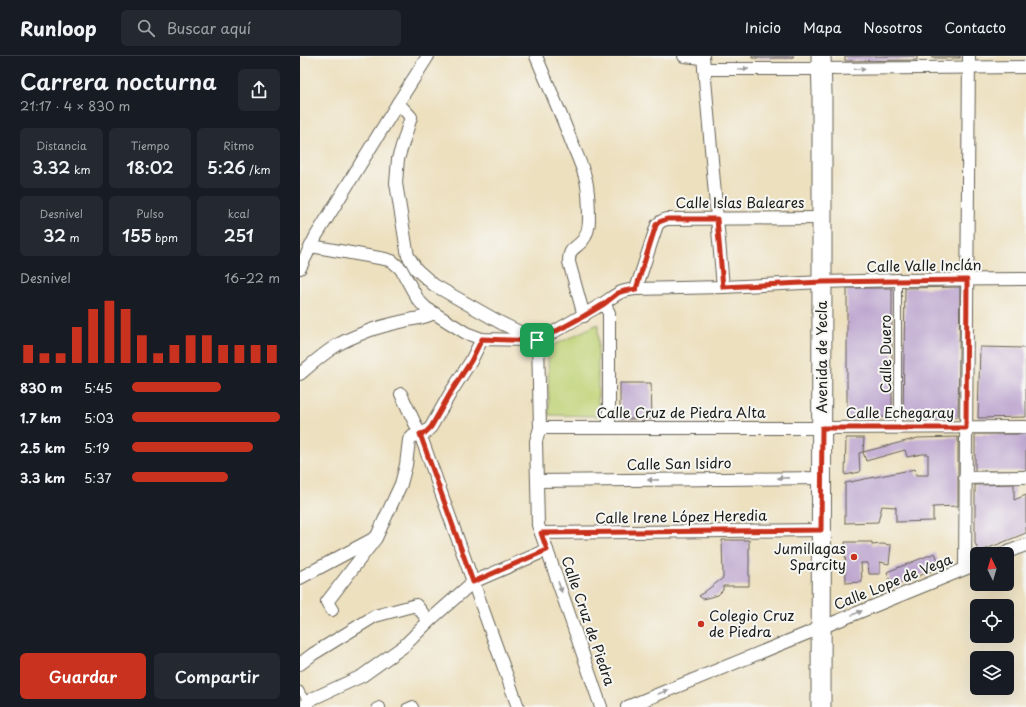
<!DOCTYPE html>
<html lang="es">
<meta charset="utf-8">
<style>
:root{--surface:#171b24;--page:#242831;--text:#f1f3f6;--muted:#9ea1a6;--line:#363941;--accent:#c8321e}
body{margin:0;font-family:"Playpen Sans",sans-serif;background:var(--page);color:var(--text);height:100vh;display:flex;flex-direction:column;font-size:15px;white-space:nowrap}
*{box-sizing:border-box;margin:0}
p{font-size:13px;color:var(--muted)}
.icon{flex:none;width:22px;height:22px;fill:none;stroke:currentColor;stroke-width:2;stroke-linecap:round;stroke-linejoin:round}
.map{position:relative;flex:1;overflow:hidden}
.sheet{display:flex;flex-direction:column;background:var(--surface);width:300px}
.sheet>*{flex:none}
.needle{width:26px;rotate:355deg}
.fabs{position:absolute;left:670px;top:491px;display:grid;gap:8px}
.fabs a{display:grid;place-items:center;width:44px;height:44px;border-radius:6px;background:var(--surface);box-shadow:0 4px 16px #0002;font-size:20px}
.pin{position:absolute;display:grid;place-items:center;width:34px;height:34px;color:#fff;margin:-17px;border-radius:8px;box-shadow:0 2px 6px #0006}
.round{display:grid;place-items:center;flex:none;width:42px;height:42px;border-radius:6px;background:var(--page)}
.head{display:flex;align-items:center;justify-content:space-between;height:68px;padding:0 20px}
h1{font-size:22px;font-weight:600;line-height:30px}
.metrics{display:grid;grid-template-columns:repeat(3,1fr);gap:6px;height:68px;padding:4px 20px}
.metrics div{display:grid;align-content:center;border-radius:6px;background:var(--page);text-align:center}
.metrics b{font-size:17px;font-weight:600}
.metrics small{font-size:11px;font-weight:400}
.metrics p{font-size:11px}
.chart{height:112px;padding:8px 20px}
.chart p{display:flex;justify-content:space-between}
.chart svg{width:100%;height:72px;margin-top:4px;stroke:var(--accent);stroke-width:6}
.primary-button{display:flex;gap:8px;margin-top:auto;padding:8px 20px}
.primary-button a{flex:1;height:46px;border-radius:6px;background:var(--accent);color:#fff;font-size:16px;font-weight:600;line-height:46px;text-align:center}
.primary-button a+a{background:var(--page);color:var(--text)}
ul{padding:0 20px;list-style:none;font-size:13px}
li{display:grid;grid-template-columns:64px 48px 1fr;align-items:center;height:30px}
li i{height:10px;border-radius:5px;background:var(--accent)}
header{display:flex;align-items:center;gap:24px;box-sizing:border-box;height:56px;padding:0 20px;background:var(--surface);border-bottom:1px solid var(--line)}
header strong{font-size:19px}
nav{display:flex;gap:22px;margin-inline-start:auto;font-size:14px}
.search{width:280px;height:36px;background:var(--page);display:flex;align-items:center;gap:10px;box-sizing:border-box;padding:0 14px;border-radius:6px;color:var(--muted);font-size:15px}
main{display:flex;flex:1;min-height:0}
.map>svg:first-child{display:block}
.green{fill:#bfd275;stroke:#6e7748}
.building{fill:#bfa8d0}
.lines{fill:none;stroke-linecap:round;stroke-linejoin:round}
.lane-casing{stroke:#656155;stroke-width:8}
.street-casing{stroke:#656155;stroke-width:14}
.primary-casing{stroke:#656155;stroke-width:21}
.lane{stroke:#fff;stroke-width:6}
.street{stroke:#fff;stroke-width:12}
.primary{stroke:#fff;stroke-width:19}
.oneway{fill:#999}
.route-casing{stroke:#fff;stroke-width:8}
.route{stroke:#c8321e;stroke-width:5}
.poi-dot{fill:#c8321e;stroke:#f6f6f2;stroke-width:1.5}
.labels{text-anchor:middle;stroke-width:4;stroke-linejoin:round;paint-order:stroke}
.street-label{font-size:14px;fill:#1c1c1c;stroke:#f6f6f2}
.poi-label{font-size:14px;fill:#1c1c1c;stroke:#f6f6f2;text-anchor:end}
</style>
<header>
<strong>Runloop</strong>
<div class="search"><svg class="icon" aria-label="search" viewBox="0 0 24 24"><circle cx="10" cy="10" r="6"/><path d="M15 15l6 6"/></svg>Buscar aquí</div>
<nav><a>Inicio</a><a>Mapa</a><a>Nosotros</a><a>Contacto</a></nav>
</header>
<main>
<section class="sheet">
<div class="head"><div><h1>Carrera nocturna</h1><p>21:17 · 4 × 830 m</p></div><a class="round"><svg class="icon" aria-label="share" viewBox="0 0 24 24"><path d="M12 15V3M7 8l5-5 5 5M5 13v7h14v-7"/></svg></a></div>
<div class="metrics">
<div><p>Distancia</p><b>3.32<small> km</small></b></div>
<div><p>Tiempo</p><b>18:02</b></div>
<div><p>Ritmo</p><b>5:26<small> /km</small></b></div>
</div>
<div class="metrics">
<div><p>Desnivel</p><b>32<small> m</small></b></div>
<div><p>Pulso</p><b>155<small> bpm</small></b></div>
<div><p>kcal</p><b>251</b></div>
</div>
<div class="chart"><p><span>Desnivel</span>16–22 m</p>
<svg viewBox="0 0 160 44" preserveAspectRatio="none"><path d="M5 44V33M15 44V38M25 44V38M35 44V22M45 44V11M55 44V6M65 44V11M75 44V27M85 44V38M95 44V33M105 44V27M115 44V27M125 44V33M135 44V33M145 44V33M155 44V33"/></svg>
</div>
<ul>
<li><b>830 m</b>5:45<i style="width:60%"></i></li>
<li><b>1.7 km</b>5:03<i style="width:100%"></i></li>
<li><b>2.5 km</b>5:19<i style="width:82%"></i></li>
<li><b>3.3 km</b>5:37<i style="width:65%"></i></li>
</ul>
<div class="primary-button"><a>Guardar</a><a>Compartir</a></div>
</section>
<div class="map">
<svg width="726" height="651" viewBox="0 0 726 651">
<rect width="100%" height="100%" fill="#f6f6f2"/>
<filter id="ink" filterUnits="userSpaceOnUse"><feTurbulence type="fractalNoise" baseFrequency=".025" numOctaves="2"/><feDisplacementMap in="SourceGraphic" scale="8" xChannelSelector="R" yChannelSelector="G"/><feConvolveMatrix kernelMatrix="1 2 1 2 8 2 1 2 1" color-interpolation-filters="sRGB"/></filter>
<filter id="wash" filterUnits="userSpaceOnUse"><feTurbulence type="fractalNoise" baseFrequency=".012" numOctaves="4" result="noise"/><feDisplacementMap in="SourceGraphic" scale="16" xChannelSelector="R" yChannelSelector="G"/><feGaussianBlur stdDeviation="0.9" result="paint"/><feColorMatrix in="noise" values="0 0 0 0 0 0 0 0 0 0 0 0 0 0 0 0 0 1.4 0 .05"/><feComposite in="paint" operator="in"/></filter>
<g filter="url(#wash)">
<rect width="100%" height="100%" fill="#ede0bf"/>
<path class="green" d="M298,268V360L249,359L248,292Z"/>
<g id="blocks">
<g class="building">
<path d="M452,0H494L491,2H452Z"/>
<path d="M545,0H617V4L545,5Z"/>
<rect x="632" y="0" width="28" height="2"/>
<path d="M660,231L658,361H603L605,232Z"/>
<rect x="547" y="232" width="45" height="129"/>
<path d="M680,291L726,292V361L678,362Z"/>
<path d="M320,327H351L352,363H320Z"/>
<rect x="675" y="378" width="51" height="37"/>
<path d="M658,381V450L633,451V465L596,466V451L582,450L578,466L545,467V427L615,413L616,419H628V398H622L607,401L605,394L566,405L563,396L618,382Z"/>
<path d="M546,382H564L563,396L559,397L560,416L545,419Z"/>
<path d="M714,428V444L726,439V477L679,496L675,487V429Z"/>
<path d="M422,484H449V530H423V534L418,539L403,543L399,540L423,522Z"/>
<path d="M545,486H572V489L582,488L591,489L589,508L580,506V518H569L568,507H561L562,526L546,527Z"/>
<path d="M635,497L641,511L592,531L587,516Z"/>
</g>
</g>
</g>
<g filter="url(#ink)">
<use href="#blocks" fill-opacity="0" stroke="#656155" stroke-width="1"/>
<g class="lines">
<g class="lane-casing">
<g id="lane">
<path d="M598,371V224"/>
<path d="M0,634L7,646"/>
<path d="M75,651L79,649L82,651"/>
<path d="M106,651L113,648L115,651"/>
</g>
</g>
<g class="street-casing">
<g id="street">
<path d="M236,0C248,29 261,58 272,87C277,99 283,112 286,124C289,137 289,151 289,164C289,170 287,179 283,184C275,194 269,191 269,206L284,260"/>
<path d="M384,0L403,2"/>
<path d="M403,0L423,231"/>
<path d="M404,13H521L726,11"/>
<path d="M98,47L111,61L98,103L96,127L106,189L108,200L112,206L116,213L134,229L201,267L238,285"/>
<path d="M11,190L85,203L92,205L101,213L117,242L121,247L126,252L166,277L182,283L232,284"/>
<path d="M0,212L16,180L98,47L128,0"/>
<path d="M336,233L357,169C360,165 363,164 367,163L522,162"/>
<path d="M304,247C317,238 319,235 336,233L423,231L522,226L598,224L726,223"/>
<path d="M0,318C13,307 25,296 39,288C48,283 58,279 68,275C81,270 96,267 109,264C117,262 126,262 133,257"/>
<path d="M101,338L120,378L218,651"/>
<path d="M240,372H522L726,371"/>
<path d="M665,422L726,421"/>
<path d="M237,425L522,422"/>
<path d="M241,477L521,474"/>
<path d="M702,498L726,489"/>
<path d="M665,512L669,0"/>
<path d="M0,522L73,483"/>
<path d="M32,554L27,546L76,482L101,428L106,409L109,384L113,380L125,377L131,371L151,336L171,305L182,283"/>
<path d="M0,608L13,598L75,560L116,549L129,565"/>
<path d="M7,651V646L14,642L62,620L104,590L129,565L173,526L247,494"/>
<path d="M301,651L247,494L238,469L236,385L240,372L238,285L304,247L309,257V371"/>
<path d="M327,651L677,508"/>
</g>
</g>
<g class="primary-casing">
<path id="primary" d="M521,0L522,37V213L521,651"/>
</g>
<use href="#lane" class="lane"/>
<use href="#street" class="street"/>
<use href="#primary" class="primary"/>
</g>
<defs><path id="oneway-solid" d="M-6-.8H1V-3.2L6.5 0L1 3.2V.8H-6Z"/></defs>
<g class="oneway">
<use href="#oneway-solid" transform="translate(443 13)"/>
<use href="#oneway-solid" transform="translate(560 13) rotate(-1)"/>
<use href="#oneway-solid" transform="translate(483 422) rotate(179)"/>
<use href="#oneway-solid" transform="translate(353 424) rotate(179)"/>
<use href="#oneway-solid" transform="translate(260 531) rotate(71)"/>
<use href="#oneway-solid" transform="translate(557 557) rotate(-22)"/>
<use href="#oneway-solid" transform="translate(363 636) rotate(-22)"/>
</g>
</g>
<g class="lines" filter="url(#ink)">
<g class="route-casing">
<path id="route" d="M367,163H417L423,231L522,226L667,224L666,372H522L521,474L241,477L247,494L173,526L120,378L125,377L131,371L151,336L171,305L182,283L238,285L284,260L304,248L318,237L324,235L336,233L356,169L359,166Z"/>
</g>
<use href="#route" class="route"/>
</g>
<g class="poi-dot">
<circle cx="554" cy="501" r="4"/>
<circle cx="401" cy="568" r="4"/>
</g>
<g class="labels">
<g class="street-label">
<text x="440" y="152">Calle Islas Baleares</text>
<text transform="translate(624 210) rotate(-1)" y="5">Calle Valle Inclán</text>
<text transform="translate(586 298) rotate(-90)" y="5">Calle Duero</text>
<text transform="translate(522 301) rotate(-90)" y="5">Avenida de Yecla</text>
<text x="381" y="362">Calle Cruz de Piedra Alta</text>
<text x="600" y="362">Calle Echegaray</text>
<text transform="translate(379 408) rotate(-1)" y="5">Calle San Isidro</text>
<text transform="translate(381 461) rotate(-1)" y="5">Calle Irene López Heredia</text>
<text transform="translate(593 526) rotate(-22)" y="5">Calle Lope de Vega</text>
<text transform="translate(288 565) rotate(71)" y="5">Calle Cruz de Piedra</text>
</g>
<g class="poi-label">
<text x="546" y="498">Jumillagas<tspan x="546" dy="16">Sparcity</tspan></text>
<text x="409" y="565" text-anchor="start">Colegio Cruz<tspan x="409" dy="16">de Piedra</tspan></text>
</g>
</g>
</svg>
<div class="fabs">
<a><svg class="needle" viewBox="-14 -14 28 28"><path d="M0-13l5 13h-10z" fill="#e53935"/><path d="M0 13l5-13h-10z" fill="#9ea1a6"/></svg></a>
<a><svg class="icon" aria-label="locate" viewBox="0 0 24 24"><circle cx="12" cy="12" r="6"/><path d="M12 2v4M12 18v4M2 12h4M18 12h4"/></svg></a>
<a><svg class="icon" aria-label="layers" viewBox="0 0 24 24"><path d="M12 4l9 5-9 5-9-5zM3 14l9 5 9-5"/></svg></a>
</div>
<div class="pin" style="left:237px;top:284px;background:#1e9e55"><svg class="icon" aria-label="arrive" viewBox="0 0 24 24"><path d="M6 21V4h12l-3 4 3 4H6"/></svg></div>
</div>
</main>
